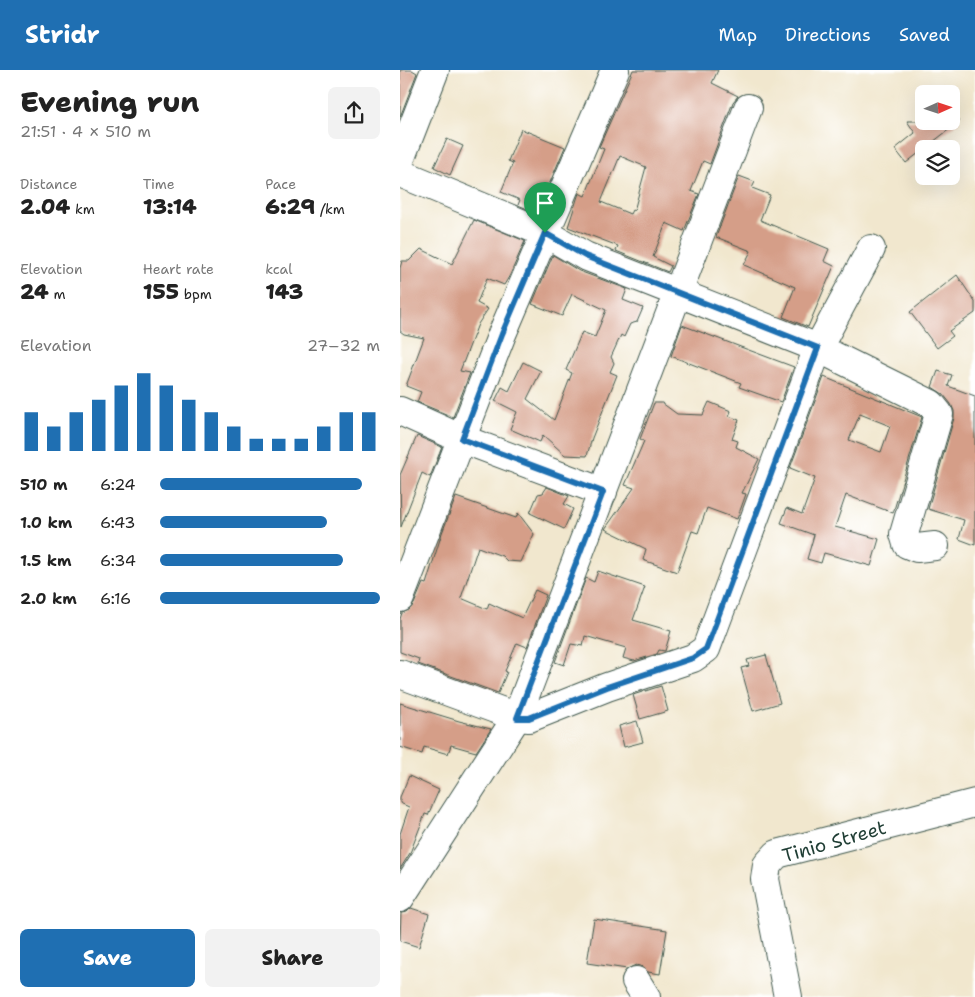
<!DOCTYPE html>
<meta charset="utf-8">
<style>
:root{--surface:#fff;--page:#f2f2f2;--text:#222;--muted:#767676;--accent:#1f6fb2}
body{margin:0;font-family:"Shantell Sans",sans-serif;background:var(--page);color:var(--text);height:100vh;display:flex;flex-direction:column;font-size:19px;white-space:nowrap}
*{box-sizing:border-box;margin:0}
p{font-size:16px;color:var(--muted)}
.icon{flex:none;width:28px;height:28px;fill:none;stroke:currentColor;stroke-width:2;stroke-linecap:round;stroke-linejoin:round}
.map{position:relative;flex:1;overflow:hidden}
.details{display:flex;flex-direction:column;background:var(--surface);width:400px}
.details>*{flex:none}
.needle{width:32px;rotate:87deg}
.tools{position:absolute;left:515px;top:15px;display:grid;gap:10px}
.tools a{display:grid;place-items:center;width:45px;height:45px;border-radius:8px;background:var(--surface);box-shadow:0 5px 20px #0002;font-size:25px}
.pin{position:absolute;display:grid;place-items:center;width:42px;height:42px;color:#fff;margin:-51px -21px;border-radius:50% 50% 50% 0;rotate:-45deg;box-shadow:0 0 5px #0007}
.pin .icon{rotate:45deg}
.round{display:grid;place-items:center;flex:none;width:52px;height:52px;border-radius:8px;background:var(--page)}
.headline{display:flex;align-items:center;justify-content:space-between;height:85px;padding:0 20px}
h1{font-size:28px;font-weight:800;line-height:38px}
.metrics{display:grid;grid-template-columns:repeat(3,1fr);gap:8px;height:85px;padding:5px 20px}
.metrics div{display:grid;align-content:center}
.metrics b{font-size:21px;font-weight:800}
.metrics small{font-size:14px;font-weight:400}
.metrics p{font-size:14px}
.chart{height:140px;padding:10px 20px}
.chart p{display:flex;justify-content:space-between}
.chart svg{width:100%;height:90px;margin-top:5px;stroke:var(--accent);stroke-width:6}
.action{display:flex;gap:10px;margin-top:auto;padding:10px 20px}
.action a{flex:1;height:58px;border-radius:8px;background:var(--accent);color:#fff;font-size:20px;font-weight:800;line-height:58px;text-align:center}
.action a+a{background:var(--page);color:var(--text)}
ul{padding:0 20px;list-style:none;font-size:16px}
li{display:grid;grid-template-columns:80px 60px 1fr;align-items:center;height:38px}
li i{height:12px;border-radius:6px;background:var(--accent)}
header{display:flex;align-items:center;gap:30px;box-sizing:border-box;height:70px;padding:0 25px;background:var(--accent);color:#fff}
header strong{font-size:24px}
nav{display:flex;gap:28px;margin-inline-start:auto;font-size:18px}
main{display:flex;flex:1;min-height:0}
.map>svg:first-child{display:block}
.building{fill:#d59e88;fill-rule:evenodd}
.lines{fill:none;stroke-linecap:round;stroke-linejoin:round}
.minor-casing{stroke:#3e564b;stroke-width:30}
.minor{stroke:#fff;stroke-width:28}
.route-casing{stroke:#fff;stroke-width:10}
.route{stroke:#1f6fb2;stroke-width:6}
.labels{text-anchor:middle;stroke-width:4;stroke-linejoin:round;paint-order:stroke}
.street-label{font-size:19px;fill:#1f3d34;stroke:#fff}
</style>
<header>
<strong>Stridr</strong>
<nav><a>Map</a><a>Directions</a><a>Saved</a></nav>
</header>
<main>
<section class="details">
<div class="headline"><div><h1>Evening run</h1><p>21:51 · 4 × 510 m</p></div><a class="round"><svg class="icon" aria-label="share" viewBox="0 0 24 24"><path d="M12 15V3M7 8l5-5 5 5M5 13v7h14v-7"/></svg></a></div>
<div class="metrics">
<div><p>Distance</p><b>2.04<small> km</small></b></div>
<div><p>Time</p><b>13:14</b></div>
<div><p>Pace</p><b>6:29<small> /km</small></b></div>
</div>
<div class="metrics">
<div><p>Elevation</p><b>24<small> m</small></b></div>
<div><p>Heart rate</p><b>155<small> bpm</small></b></div>
<div><p>kcal</p><b>143</b></div>
</div>
<div class="chart"><p><span>Elevation</span>27–32 m</p>
<svg viewBox="0 0 160 44" preserveAspectRatio="none"><path d="M5 44V25M15 44V32M25 44V25M35 44V19M45 44V12M55 44V6M65 44V12M75 44V19M85 44V25M95 44V32M105 44V38M115 44V38M125 44V38M135 44V32M145 44V25M155 44V25"/></svg>
</div>
<ul>
<li><b>510 m</b>6:24<i style="width:92%"></i></li>
<li><b>1.0 km</b>6:43<i style="width:76%"></i></li>
<li><b>1.5 km</b>6:34<i style="width:83%"></i></li>
<li><b>2.0 km</b>6:16<i style="width:100%"></i></li>
</ul>
<div class="action"><a>Save</a><a>Share</a></div>
</section>
<div class="map">
<svg width="575" height="927" viewBox="0 0 575 927">
<rect width="100%" height="100%" fill="#fff"/>
<filter id="ink" filterUnits="userSpaceOnUse"><feTurbulence type="fractalNoise" baseFrequency=".02" numOctaves="2"/><feDisplacementMap in="SourceGraphic" scale="10" xChannelSelector="R" yChannelSelector="G"/><feConvolveMatrix kernelMatrix="1 2 1 2 8 2 1 2 1" color-interpolation-filters="sRGB"/></filter>
<filter id="wash" filterUnits="userSpaceOnUse"><feTurbulence type="fractalNoise" baseFrequency=".0096" numOctaves="4" result="noise"/><feDisplacementMap in="SourceGraphic" scale="20" xChannelSelector="R" yChannelSelector="G"/><feGaussianBlur stdDeviation="1.12" result="paint"/><feColorMatrix in="noise" values="0 0 0 0 0 0 0 0 0 0 0 0 0 0 0 0 0 1.4 0 .05"/><feComposite in="paint" operator="in"/></filter>
<g filter="url(#wash)">
<rect width="100%" height="100%" fill="#f1e7ce"/>
<g id="blocks">
<g class="building">
<path d="M0,0H12L17,3L0,47Z"/>
<path d="M233,0H318L312,13L338,26L333,32L310,94L303,91L291,121L299,124L284,161L266,153L253,187L271,196L268,202L216,181L218,176L168,157L179,123L185,126L204,79L199,77ZM220,86L246,97L234,141L232,140L230,144L201,132Z"/>
<path d="M507,51H560L506,93L495,79L515,63Z"/>
<path d="M121,59L165,77L137,143L118,135L120,130L101,122L113,93L108,91Z"/>
<path d="M47,69L63,76L50,105L34,97Z"/>
<path d="M339,106L355,112L352,118L370,125L360,150L429,179L424,191L434,196L408,257L383,247L395,217L344,195L351,181L316,167Z"/>
<path d="M74,150L125,171L110,205L104,215L87,208L77,233L88,239L78,254L60,301L70,303L53,347L17,332L21,322L6,316L24,268L4,264L0,261V198L2,191H9L21,179L52,194Z"/>
<path d="M153,185L179,201L227,219L223,230L243,238L237,252L230,254L224,267L221,265L211,287L214,293L210,302L217,305L192,368L187,386L165,385L143,365L140,372L110,359L117,342L95,331L102,317L109,321L123,292L141,301L127,329L154,350L172,303L166,300L182,262L195,267L206,240L172,224L162,246L132,234Z"/>
<path d="M557,205L575,232V243L549,261L553,266L537,278L510,242Z"/>
<path d="M282,255L394,297L381,332L339,317L341,313L271,286Z"/>
<path d="M538,301L552,305L548,316L575,326V475L559,469L564,450L528,439L554,348V341L551,334L543,324L532,317Z"/>
<path d="M424,307L522,347L493,443L446,425L435,457L479,469L471,496L424,483L421,493L407,489L414,465L381,453L387,438L402,444L415,408L390,398ZM460,344L490,356L481,382L449,370Z"/>
<path d="M309,332L331,341L329,346L339,350L332,369L338,371L336,377L359,389L342,423L346,424L337,449L307,438L298,463L292,461L277,502L243,490L246,479L205,459L234,418L225,415L244,371L240,369L254,333H262L277,344L303,345Z"/>
<path d="M17,366L42,377L30,407L22,403L1,457L0,405Z"/>
<path d="M147,417L169,426L164,434L173,439L164,459L130,443L138,424L143,423Z"/>
<path d="M56,427L116,448L118,443L134,464L121,492L107,491L102,486L78,477L61,528L87,539L89,533L122,548L135,520L146,525L127,577L117,573L105,601L107,602L98,623L18,594L19,589L0,582V549L2,543L9,540L14,534L23,513L26,514L42,463Z"/>
<path d="M198,501L245,517L233,550L271,561L265,581L259,580L257,584L234,591L223,588L226,578L185,566L183,576L171,574L164,595L155,592L186,508L194,512Z"/>
<path d="M366,585L380,633L353,641L341,598L349,596L347,590Z"/>
<path d="M261,616L268,641L240,649L233,625Z"/>
<path d="M0,633L59,651L91,659L76,682L51,675L48,684L24,677L22,684L0,677Z"/>
<path d="M237,651L243,672L224,677L219,656Z"/>
<path d="M9,706L39,720L28,745L25,744L10,783L0,799V764L9,737L0,733V727Z"/>
<path d="M11,838L29,844L19,877L0,871L1,843L7,842Z"/>
<path d="M194,849L267,860L260,904L248,902L243,897L236,895L227,899L187,893Z"/>
</g>
</g>
</g>
<g filter="url(#ink)">
<use href="#blocks" fill-opacity="0" stroke="#3e564b" stroke-width="1"/>
<g class="lines">
<g class="minor-casing">
<g id="minor">
<path d="M0,90L35,0"/>
<path d="M0,103L145,163L185,186L418,278L531,334L539,344L504,464L507,474L517,478L535,476"/>
<path d="M0,341L62,369L203,422"/>
<path d="M0,528L102,264L215,0"/>
<path d="M0,604L117,647L129,648L207,617L293,588L306,579L418,278L471,179"/>
<path d="M0,828L117,647L348,38"/>
<path d="M236,911L246,927"/>
<path d="M388,927L365,809L367,795L377,784L575,733"/>
</g>
</g>
<use href="#minor" class="minor"/>
</g>
</g>
<g class="lines" filter="url(#ink)">
<g class="route-casing">
<path id="route" d="M145,163L185,186L418,278L306,579L293,588L207,617L129,648H117L203,422L62,369L102,264Z"/>
</g>
<use href="#route" class="route"/>
</g>
<g class="labels">
<g class="street-label">
<text transform="translate(434 771) rotate(-16)" y="7">Tinio Street</text>
</g>
</g>
</svg>
<div class="tools">
<a><svg class="needle" viewBox="-14 -14 28 28"><path d="M0-13l5 13h-10z" fill="#e53935"/><path d="M0 13l5-13h-10z" fill="#767676"/></svg></a>
<a><svg class="icon" aria-label="layers" viewBox="0 0 24 24"><path d="M12 4l9 5-9 5-9-5zM3 14l9 5 9-5"/></svg></a>
</div>
<div class="pin" style="left:145px;top:163px;background:#1e9e55"><svg class="icon" aria-label="arrive" viewBox="0 0 24 24"><path d="M6 21V4h12l-3 4 3 4H6"/></svg></div>
</div>
</main>
